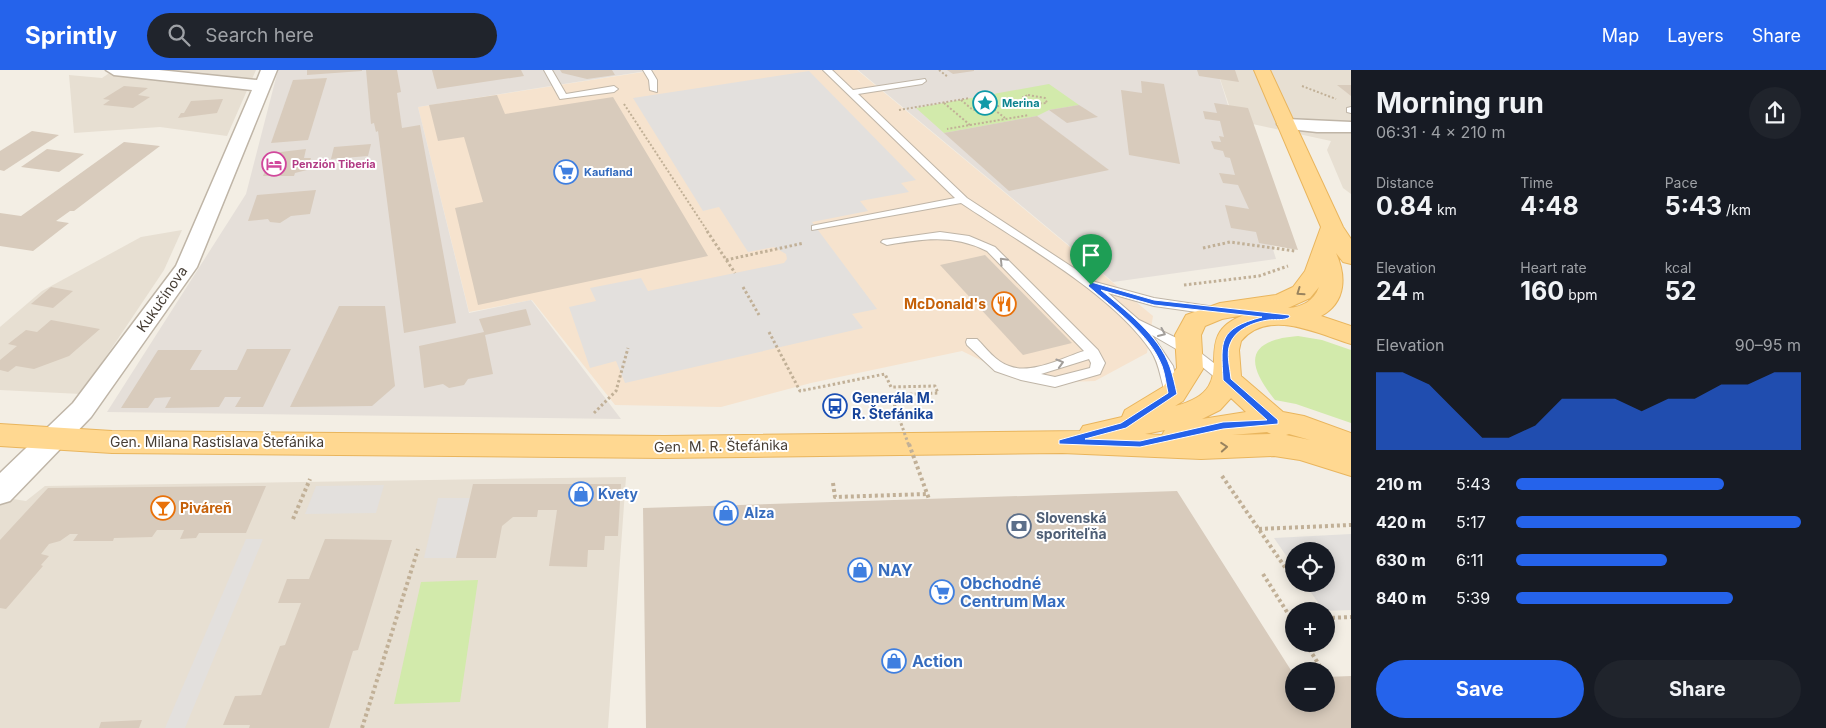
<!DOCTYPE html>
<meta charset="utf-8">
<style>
:root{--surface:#171b24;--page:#20242c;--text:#f1f3f6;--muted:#9ea1a6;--accent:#2563eb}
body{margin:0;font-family:Inter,sans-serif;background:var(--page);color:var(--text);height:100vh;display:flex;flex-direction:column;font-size:19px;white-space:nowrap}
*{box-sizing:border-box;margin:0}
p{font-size:16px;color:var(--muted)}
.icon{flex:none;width:28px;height:28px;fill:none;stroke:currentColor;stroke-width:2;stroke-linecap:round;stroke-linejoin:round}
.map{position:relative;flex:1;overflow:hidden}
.side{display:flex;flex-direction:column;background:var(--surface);width:475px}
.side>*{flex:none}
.tools{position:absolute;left:1285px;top:472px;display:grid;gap:10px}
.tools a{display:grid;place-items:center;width:50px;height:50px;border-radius:50%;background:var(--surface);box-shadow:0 2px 12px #0003;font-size:25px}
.pin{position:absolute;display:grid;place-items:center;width:42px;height:42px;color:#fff;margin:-51px -21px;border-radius:50% 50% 50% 0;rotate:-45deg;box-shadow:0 0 5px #0007}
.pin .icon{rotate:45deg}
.round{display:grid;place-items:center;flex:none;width:52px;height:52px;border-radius:26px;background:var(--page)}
.summary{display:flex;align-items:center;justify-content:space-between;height:85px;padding:0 25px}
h1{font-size:28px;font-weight:700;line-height:38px}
.figures{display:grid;grid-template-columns:repeat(3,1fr);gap:8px;height:85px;padding:5px 25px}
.figures div{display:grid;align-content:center}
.figures b{font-size:25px;font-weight:700}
.figures small{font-size:14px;font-weight:400}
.figures p{font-size:14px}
.chart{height:140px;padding:10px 25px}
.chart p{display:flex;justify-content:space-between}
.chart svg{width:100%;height:90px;margin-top:5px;fill:var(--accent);opacity:.7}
.action{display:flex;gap:10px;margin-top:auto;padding:10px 25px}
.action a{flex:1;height:58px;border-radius:30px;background:var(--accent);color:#fff;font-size:20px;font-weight:700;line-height:58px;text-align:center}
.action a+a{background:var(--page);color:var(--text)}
ul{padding:0 25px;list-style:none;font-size:16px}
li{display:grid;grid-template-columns:80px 60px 1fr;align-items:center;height:38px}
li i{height:12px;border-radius:6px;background:var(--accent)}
header{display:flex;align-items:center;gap:30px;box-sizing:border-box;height:70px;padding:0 25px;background:var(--accent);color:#fff}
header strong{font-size:24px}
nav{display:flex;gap:28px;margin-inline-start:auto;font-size:18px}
.search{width:350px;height:45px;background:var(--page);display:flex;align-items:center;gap:12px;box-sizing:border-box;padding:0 18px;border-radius:28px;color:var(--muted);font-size:19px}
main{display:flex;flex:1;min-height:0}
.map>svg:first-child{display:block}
.residential{fill:#e7dfd2}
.commercial{fill:#f6e3ce}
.industrial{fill:#e5dfd9}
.green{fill:#d2eaab}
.parking{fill:#e3e0dd}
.building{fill:#d8cbbc}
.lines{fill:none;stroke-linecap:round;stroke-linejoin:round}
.service-casing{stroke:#bfb5a7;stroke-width:2}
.minor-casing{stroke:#bfb5a7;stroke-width:3}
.primary-casing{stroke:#e9b55d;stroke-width:2}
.path-far2{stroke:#c1b097;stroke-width:2;stroke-dasharray:2 2;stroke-linecap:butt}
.path-far1{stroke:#c1b097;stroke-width:3;stroke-dasharray:2.5 2.5;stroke-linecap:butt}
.path{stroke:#c1b097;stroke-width:4;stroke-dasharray:3 3;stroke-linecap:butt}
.service{fill:#fff;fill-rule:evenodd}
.minor{fill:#fff;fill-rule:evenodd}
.primary{fill:#ffd891;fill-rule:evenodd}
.path-bridge-far1{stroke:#c1b097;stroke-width:3;stroke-dasharray:2.5 2.5;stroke-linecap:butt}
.path-bridge{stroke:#c1b097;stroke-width:4;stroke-dasharray:3 3;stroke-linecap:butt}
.oneway{stroke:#a29e9a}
.oneway2{stroke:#99835e}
.route{fill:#2563eb;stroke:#fff;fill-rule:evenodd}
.labels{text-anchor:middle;stroke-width:4;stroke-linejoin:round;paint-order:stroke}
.far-culture-label{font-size:11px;font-weight:bold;fill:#0d838f;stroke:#fff;text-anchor:start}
.far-hotel-label{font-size:11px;font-weight:bold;fill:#b23c85;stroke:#fff;text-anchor:start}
.far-shop-label{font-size:11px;font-weight:bold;fill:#366cbe;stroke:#fff;text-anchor:start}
.street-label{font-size:14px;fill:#463d34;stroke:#fff}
.food-label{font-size:14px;font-weight:bold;fill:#c56008;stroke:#fff;text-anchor:end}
.transit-label{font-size:14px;font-weight:bold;fill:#164399;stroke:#fff;text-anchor:start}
.shop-label{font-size:14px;font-weight:bold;fill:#366cbe;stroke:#fff;text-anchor:start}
.service-label{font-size:14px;font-weight:bold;fill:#4e5e75;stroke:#fff;text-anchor:start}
.near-shop-label{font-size:16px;font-weight:bold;fill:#366cbe;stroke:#fff;text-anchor:start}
</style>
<header>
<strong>Sprintly</strong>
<div class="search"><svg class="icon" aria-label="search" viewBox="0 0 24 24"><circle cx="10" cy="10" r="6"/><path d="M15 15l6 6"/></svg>Search here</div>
<nav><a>Map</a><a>Layers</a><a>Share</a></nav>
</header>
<main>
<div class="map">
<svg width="1351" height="658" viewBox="0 0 1351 658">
<rect width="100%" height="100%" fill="#f3eee4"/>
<g class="residential">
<path d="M114,0H256L227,66L160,57L74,63L69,5L102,8Z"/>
<path d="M1217,0H1351V124L1343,118L1327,80L1331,71L1234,50Z"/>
<path d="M182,160L164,200L81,324L0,320V257L42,221L141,167Z"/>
<path d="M626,407L608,658H0V427L26,431L45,416Z"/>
</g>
<path class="commercial" d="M656,0H857L1153,246L1147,283L1095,311L1042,313L1009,304L962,281L811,313L721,337L615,335L532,230L469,242L418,37Z"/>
<g class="industrial">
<path d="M278,0H653L418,37L469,243L531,230L621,349L107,342L246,124Z"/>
<path d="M858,0H1217L1276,189L1113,212Z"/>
</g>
<g class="green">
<path d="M1049,14L1079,35L1049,40L1037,46L944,63L916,38Z"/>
<path d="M1298,266L1322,270L1351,280V353L1296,334L1275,330C1245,293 1246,270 1298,266Z"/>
<path d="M478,510L460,632L394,634L421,512Z"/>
</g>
<g class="parking">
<path d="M809,1L916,110L901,113L909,122L860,131L868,141L812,152L877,239L852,244L863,258L625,313L616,291L590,298L569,237L596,231L590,218L641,208L648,221L784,193L787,189L786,184L774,177L748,182L719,137L703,141L633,28Z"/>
<path d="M384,415L376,443L305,444L316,416Z"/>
<path d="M438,428H470L456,488H424Z"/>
<path d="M1351,464V540L1324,541L1305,514H1326V481H1294V497L1274,468Z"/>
<path d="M246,469H263L185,658H165Z"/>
</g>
<g class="building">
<path d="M307,0H362V1L307,5Z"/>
<path d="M366,0H397L401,22L397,23L402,58L420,55L456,253L404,263L378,61L376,62L374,53L371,54Z"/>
<path d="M432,0H521L524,6L437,19Z"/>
<path d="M560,0H612L615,5L587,9L562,3Z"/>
<path d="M947,0H974V1L953,4Z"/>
<path d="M1197,0H1235L1239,12L1199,6Z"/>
<path d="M327,8L308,70L271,73L293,10Z"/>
<path d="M1141,11L1164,14L1180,94L1129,85L1121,20L1142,23Z"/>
<path d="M1337,15H1351V26Z"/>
<path d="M124,16L148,18L138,25L150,27L133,38L103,35L110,30L103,29Z"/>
<path d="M497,25L505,44L613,27L708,186L478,235L455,138L483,132L464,67L438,71L429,35Z"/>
<path d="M223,29L217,43L178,48L181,43H184L191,31Z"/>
<path d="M1214,33L1248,38L1298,180L1259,173L1256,162L1231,158L1225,135L1249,139L1238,115L1223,113L1219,103L1235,105L1230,88L1225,87L1223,81L1214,79L1211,71L1221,72L1219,66L1224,67L1220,51L1205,49L1203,41L1217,43Z"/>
<path d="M1079,35L1098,47L1067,53L1049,40Z"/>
<path d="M1037,46L1109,100L1009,121L944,63Z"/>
<path d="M32,61L59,65L4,101L0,100V81Z"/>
<path d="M124,72L160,76L74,141H70L56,151L69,153L33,181L0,176V143L21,146Z"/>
<path d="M371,74L368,86L331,89L334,77Z"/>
<path d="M47,79L84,84L59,102L21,97Z"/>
<path d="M306,79L304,88H311L307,100L295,103L294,106H263L272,83Z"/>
<path d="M316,120L310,144L291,146L280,153L270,152L268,149L248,151L257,125Z"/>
<path d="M985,185L1072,273L1023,285L940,195Z"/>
<path d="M51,217L73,221L53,238L31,234Z"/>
<path d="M339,236H385L395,316L372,336L290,337Z"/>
<path d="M526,239L531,255L485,265L493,304L468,309L464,315L449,318L443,314L424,318L419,276L484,262L479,249Z"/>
<path d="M51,250L100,259L69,286L61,289L34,299L16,296L8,302L0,300V290L17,276L8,274L26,260L37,262Z"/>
<path d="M247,279H291L263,337H235L241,327H225L219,337L165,338L171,327L155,328L148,338H121L158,280H202L190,300H237Z"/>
<path d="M473,414H621L618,466H605L604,480H588L587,497L549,496L557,440H538L537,447H513L502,456L496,488H456Z"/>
<path d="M266,416L246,463H199L196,468L180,469L184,460H157L152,467L114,468L113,471H73L78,464H70L60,471L49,474L41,484L49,486L41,495L43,496L6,539L0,538V470L48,418Z"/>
<path d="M1177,421L1294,605V634H1326V607L1351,606V658H646L643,438Z"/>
<path d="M325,469L392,470L358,580L353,581L329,658H249L250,655H223L235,626L261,625L280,576L285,575L301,533H278L287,509H309Z"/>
<path d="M142,650L139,658H99L101,652Z"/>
</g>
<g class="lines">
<g class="service-casing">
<g id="service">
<path d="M544,0H552L566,24L614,16L618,19L614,22L560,29Z"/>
<path d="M643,0H651L657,10V22L650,20L649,10Z"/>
<path d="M823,0H832L853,20L925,9L926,11L922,14L858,24L967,128L1095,212L1154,228L1222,238L1224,241L1218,245L1154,236L1108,223L1139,250L1189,274L1232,307L1234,310L1232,313H1222L1190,287L1152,265L1173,296L1180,324L1173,329L1168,328C1160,313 1161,296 1151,281C1113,224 1019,172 961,133L812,160V156L816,155L955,128Z"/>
<path d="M1351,37V43L1347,42V38Z"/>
<path d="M940,162L969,166L995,177L1098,280L1105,293L1100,304L1055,317L1021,310L995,301L967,275L966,272L967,269H977C986,278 996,292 1009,296C1031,305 1062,288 1084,281L987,181C953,164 923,169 887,175L881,172L883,170ZM1089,289L1091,293L1090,298L1055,307L1041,304Z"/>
</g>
</g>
<g class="minor-casing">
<g id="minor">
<path d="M106,0H159L257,10L261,0H277L197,197L91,347L10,431L0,434V403L73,333L176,196L252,20L114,5Z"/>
<path d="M1286,49L1351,52V62H1317L1280,58L1277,54L1280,50Z"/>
</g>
</g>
<g class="primary-casing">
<path id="primary" d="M1254,0H1270L1343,157L1351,169V194L1343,192L1336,183C1346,205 1347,232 1321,246L1351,256V274C1318,264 1269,238 1241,271L1239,280L1241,306L1283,342L1304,346L1351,363V406L1300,390L1274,386L1201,389L1062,383L664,388L112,383L0,376V354L112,361L664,366L1080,361L1083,356L1122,347L1125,340L1163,317L1177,298L1175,265L1186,245L1220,233L1276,225L1293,217L1305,201L1321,157ZM1319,217C1314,231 1302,237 1288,238L1310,228ZM1244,245C1183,267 1248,318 1175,336L1183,331L1203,299L1201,265L1205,256L1222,249ZM1231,328L1246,342L1202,349L1220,340ZM1165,360L1162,365L1145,364ZM1267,362L1271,364L1232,365ZM1289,364L1310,370L1286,365Z"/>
</g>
<g class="path-far2">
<path d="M939,0L948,7"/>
<path d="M1302,16L1336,29"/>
<path d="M1028,25L1045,28L1047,33L1030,34L1023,27Z"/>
<path d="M961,30L973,40L1025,32"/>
<path d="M944,33L970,55L947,59"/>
<path d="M624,34L708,162"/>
<path d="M991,37L1005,48"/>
<path d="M899,40L970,28"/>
<path d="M970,55L1029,45"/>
</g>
<g class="path-far1">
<path d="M707,161L735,203"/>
<path d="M1203,178L1230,172L1295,181"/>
<path d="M726,190L804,173"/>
<path d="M1184,215L1259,206L1288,196"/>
<path d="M743,217L759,245"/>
<path d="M769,262L800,321L885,304L891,317L935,316L938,323L891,325"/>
<path d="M594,343L616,321L628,278"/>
</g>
<g class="path">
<path d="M1222,406L1289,503"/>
<path d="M833,413L835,427L927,424"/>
<path d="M293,449L310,409"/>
<path d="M1259,459L1351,455"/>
<path d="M1263,504L1294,553"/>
<path d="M1326,548L1351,547"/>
<path d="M1306,574L1323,601"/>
<path d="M362,658L418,479"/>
</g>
<use href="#service" class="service"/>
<use href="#minor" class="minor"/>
<use href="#primary" class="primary"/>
<path class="path-bridge-far1" d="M891,325L909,376"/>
<path class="path-bridge" d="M909,374L929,429"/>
</g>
<defs><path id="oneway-chevron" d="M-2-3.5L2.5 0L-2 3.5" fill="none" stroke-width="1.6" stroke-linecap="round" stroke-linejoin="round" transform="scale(1.25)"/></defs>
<g class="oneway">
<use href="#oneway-chevron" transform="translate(1003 191) rotate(-134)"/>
<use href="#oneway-chevron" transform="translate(1162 263) rotate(24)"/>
<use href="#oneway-chevron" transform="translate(1060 293) rotate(-17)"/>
</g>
<g class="oneway2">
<use href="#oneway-chevron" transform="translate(1300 222) rotate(145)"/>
<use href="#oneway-chevron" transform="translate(1224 377) rotate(-4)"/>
</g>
<path class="route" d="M1091,212L1154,230L1289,245L1290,247C1284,251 1275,249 1268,250C1254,252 1235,259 1230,274C1226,283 1230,299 1231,309L1278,350V354L1223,359L1140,377L1059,374V370L1121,353L1168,323C1166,314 1165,304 1162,296C1149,263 1114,239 1088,216ZM1101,220L1154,235L1262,247C1218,259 1221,270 1223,310L1267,350L1223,352L1140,371L1085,369L1126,358L1177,324C1175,315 1173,306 1170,297C1159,265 1126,241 1101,220Z"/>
<defs>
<g id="sight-ring" transform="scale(1.25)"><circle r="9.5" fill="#fff" stroke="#0f9aa8" stroke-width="1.5"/><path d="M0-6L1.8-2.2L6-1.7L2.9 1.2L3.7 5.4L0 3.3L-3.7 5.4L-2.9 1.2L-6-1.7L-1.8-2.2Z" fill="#0f9aa8"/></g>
<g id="hotel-ring" transform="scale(1.25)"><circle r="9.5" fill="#fff" stroke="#d1479c" stroke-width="1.5"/><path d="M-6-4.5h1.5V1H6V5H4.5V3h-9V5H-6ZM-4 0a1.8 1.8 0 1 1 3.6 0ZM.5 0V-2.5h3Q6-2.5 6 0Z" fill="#d1479c"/></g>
<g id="supermarket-ring" transform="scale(1.25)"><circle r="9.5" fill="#fff" stroke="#3f7fe0" stroke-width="1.5"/><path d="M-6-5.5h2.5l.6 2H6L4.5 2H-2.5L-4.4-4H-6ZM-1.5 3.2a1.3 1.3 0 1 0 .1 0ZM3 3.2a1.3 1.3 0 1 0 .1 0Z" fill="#3f7fe0"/></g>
<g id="restaurant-ring" transform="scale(1.25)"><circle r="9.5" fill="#fff" stroke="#e8710a" stroke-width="1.5"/><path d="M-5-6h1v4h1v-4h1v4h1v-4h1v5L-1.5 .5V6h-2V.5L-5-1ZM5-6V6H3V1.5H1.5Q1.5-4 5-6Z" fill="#e8710a"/></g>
<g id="bus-ring" transform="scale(1.25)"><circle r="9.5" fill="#fff" stroke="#1a4fb4" stroke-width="1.5"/><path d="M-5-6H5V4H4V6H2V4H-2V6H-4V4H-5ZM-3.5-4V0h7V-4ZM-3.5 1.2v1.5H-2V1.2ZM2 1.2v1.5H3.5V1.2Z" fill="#1a4fb4"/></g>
<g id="shop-ring" transform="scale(1.25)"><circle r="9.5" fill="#fff" stroke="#3f7fe0" stroke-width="1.5"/><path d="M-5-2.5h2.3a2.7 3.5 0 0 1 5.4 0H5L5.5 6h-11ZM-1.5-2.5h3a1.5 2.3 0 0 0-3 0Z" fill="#3f7fe0"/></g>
<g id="bar-ring" transform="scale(1.25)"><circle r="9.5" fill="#fff" stroke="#e8710a" stroke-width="1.5"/><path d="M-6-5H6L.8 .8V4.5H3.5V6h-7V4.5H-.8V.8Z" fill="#e8710a"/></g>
<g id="bank-ring" transform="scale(1.25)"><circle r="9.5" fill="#fff" stroke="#5c6f8a" stroke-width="1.5"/><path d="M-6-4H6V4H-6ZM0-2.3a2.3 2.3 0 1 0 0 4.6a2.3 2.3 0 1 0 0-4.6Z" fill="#5c6f8a"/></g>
</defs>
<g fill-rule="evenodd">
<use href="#sight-ring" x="985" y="33"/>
<use href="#hotel-ring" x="274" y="94"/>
<use href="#supermarket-ring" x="566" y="102"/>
<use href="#restaurant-ring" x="1004" y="234"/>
<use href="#bus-ring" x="835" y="336"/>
<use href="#shop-ring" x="581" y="424"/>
<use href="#bar-ring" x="163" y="438"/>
<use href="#shop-ring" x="726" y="443"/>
<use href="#bank-ring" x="1019" y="456"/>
<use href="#shop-ring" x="860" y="500"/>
<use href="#supermarket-ring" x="942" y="522"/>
<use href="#shop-ring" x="894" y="591"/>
</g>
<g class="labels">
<g class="far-culture-label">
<text x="1002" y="37">Merina</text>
</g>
<g class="far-hotel-label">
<text x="292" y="98">Penzión Tiberia</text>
</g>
<g class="far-shop-label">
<text x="584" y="106">Kaufland</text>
</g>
<g class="street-label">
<text transform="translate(162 229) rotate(-55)" y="5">Kukučínova</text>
<text x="217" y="377">Gen. Milana Rastislava Štefánika</text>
<text transform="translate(721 376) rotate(-1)" y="5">Gen. M. R. Štefánika</text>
</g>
<g class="food-label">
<text x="986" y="239">McDonald's</text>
<text x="180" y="443" text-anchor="start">Piváreň</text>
</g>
<g class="transit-label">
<text x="852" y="333">Generála M.<tspan x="852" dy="16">R. Štefánika</tspan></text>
</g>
<g class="shop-label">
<text x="598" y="429">Kvety</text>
<text x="744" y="448">Alza</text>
</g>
<g class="service-label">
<text x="1036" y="453">Slovenská<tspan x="1036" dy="16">sporiteľňa</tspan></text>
</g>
<g class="near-shop-label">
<text x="878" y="506">NAY</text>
<text x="960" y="519">Obchodné<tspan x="960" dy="18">Centrum Max</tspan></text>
<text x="912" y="597">Action</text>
</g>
</g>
</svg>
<div class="tools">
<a><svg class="icon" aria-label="locate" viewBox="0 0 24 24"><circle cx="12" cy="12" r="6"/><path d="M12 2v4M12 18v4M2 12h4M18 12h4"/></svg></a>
<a>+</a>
<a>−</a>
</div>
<div class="pin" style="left:1091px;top:215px;background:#1e9e55"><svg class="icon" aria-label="arrive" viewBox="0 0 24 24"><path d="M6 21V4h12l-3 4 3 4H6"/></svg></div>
</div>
<section class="side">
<div class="summary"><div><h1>Morning run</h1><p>06:31 · 4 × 210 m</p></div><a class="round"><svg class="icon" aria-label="share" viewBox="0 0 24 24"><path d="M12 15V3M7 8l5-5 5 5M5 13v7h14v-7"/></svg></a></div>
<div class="figures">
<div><p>Distance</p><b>0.84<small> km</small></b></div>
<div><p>Time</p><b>4:48</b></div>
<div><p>Pace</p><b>5:43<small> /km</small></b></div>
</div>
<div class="figures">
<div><p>Elevation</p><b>24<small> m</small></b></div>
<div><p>Heart rate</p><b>160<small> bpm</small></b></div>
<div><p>kcal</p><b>52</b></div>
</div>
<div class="chart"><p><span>Elevation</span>90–95 m</p>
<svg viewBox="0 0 160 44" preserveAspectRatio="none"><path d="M0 44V6L10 6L20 12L30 25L40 38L50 38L60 32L70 19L80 19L90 19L100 25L110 19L120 19L130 12L140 12L150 6L160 6V44z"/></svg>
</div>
<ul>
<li><b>210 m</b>5:43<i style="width:73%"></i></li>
<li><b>420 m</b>5:17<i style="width:100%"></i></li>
<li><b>630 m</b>6:11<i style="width:53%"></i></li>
<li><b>840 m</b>5:39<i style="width:76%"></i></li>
</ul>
<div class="action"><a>Save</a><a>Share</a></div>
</section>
</main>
